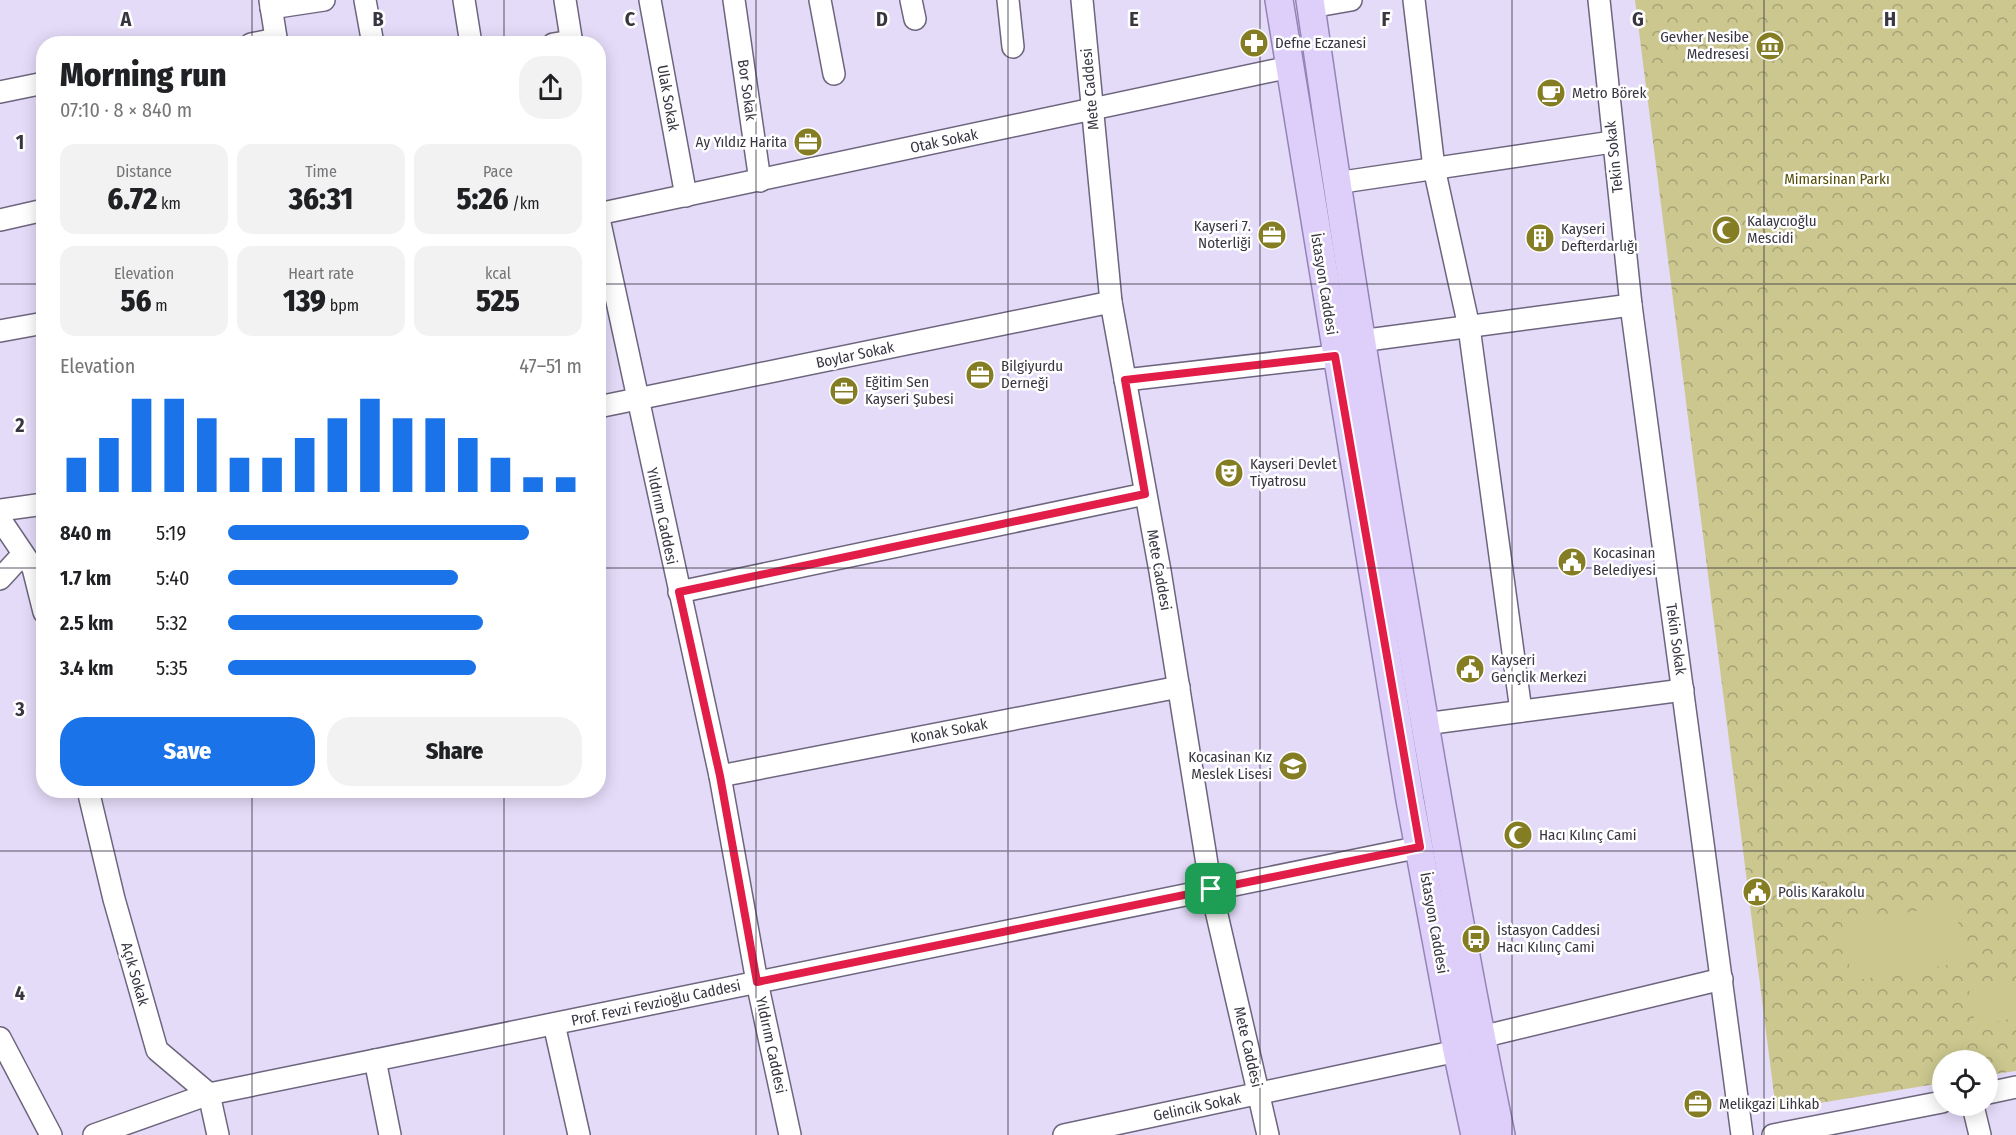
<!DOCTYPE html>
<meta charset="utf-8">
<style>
:root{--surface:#fff;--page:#f2f2f2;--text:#202124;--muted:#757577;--accent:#1a73e8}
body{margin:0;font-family:"Fira Sans Condensed",sans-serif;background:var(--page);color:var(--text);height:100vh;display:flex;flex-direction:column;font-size:22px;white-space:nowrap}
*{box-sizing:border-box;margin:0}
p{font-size:20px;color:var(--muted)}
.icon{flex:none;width:33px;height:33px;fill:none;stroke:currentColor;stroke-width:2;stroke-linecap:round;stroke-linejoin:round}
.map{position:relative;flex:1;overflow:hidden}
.side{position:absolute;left:36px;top:36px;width:570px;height:762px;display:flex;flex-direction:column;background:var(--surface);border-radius:24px;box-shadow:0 3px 15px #0003}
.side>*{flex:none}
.tools{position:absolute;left:1932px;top:1050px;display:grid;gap:12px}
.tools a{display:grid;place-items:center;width:66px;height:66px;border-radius:50%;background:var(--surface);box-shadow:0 3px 15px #0003;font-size:30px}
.pin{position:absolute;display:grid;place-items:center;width:51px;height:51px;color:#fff;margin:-26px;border-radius:12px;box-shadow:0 3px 9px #0006}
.round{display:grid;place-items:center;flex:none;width:63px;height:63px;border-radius:24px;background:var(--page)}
.overview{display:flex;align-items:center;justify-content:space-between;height:102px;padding:0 24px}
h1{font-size:33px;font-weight:800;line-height:45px}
.stats{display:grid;grid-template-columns:repeat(3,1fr);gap:9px;height:102px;padding:6px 24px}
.stats div{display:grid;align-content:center;border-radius:15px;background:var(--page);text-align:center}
.stats b{font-size:30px;font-weight:800}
.stats small{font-size:16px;font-weight:400}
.stats p{font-size:16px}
.chart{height:168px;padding:12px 24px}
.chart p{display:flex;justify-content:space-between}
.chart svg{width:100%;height:108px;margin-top:6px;stroke:var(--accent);stroke-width:6}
.primary-button{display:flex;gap:12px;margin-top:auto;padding:12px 24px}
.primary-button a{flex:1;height:69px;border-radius:24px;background:var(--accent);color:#fff;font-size:24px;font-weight:800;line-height:69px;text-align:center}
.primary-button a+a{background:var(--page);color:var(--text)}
ul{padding:0 24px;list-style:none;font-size:20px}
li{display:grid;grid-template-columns:96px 72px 1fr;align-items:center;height:45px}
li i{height:15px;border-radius:8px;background:var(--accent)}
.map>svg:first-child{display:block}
.park{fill:url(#park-crowns)}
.pitch{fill:#cbc78e}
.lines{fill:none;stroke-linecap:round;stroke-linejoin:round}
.minor-casing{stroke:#6d657e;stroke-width:24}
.major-casing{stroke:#9584b7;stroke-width:30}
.minor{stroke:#fff;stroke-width:21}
.major{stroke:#ddcffa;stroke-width:27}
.route-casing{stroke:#fff;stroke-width:12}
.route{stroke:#e11d48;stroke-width:8}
.grid{fill:none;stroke:#393541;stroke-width:1.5;stroke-opacity:0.55}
.labels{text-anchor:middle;stroke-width:5;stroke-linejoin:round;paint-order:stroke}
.poi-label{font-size:15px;fill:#393541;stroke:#fff;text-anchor:start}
.street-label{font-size:15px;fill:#393541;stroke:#fff}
.park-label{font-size:15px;fill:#554f07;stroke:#fff}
.grid-label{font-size:20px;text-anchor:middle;font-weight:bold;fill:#393541;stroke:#fff;stroke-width:5;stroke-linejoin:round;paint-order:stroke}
</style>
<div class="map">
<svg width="2016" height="1135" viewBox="0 0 2016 1135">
<defs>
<pattern id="park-crowns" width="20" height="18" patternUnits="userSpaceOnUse" patternTransform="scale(1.5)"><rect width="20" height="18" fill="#cbc78e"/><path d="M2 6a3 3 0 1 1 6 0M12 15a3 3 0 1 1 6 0" fill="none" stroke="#a6a276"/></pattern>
</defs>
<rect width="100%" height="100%" fill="#e4dbf8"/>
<path class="park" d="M1635,0H2016V1071L1988,1075V1060H1942V1083L1776,1110Z"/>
<g class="pitch">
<path d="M1955,904L1965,962L1852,981L1842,924Z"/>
<path d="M2016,981V1018L1975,1025L1969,989Z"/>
</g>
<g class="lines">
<g class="minor-casing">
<g id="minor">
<path d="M270,0L277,44"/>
<path d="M365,0L373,44"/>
<path d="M464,0L471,44"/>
<path d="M565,0L572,44"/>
<path d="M650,0L686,196"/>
<path d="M734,0L760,181"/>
<path d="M820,0L834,74"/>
<path d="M911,0L915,19"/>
<path d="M1008,0L1013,47"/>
<path d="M1082,0L1111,302L1160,571L1211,889L1268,1135"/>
<path d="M1414,0L1434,168L1469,327L1521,711"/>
<path d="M1599,0L1631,305L1742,1135"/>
<path d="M1311,7L1351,0"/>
<path d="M271,8L324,0"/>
<path d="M251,44L276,39"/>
<path d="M553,44L572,41"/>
<path d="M0,92L44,83"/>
<path d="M1336,183L1612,142"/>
<path d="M598,214L720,776L757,982L790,1135"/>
<path d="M598,214L1290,67"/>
<path d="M0,220L44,210"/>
<path d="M0,331L44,323"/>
<path d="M1360,341L1631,305"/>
<path d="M1125,380L1335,356"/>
<path d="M598,407L1111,302"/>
<path d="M0,510L44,504"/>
<path d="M0,519L33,568L44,612"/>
<path d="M0,579L23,554"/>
<path d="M679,592L1145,494"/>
<path d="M1425,724L1683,690"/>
<path d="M720,776L1179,687"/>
<path d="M88,790L114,899L157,1050L209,1094L218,1135"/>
<path d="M554,1024L579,1135"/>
<path d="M1481,1037L1722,979"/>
<path d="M0,1038L51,1135"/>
<path d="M375,1060L390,1135"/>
<path d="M1988,1093L2016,1087"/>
<path d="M1973,1106L1980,1135"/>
<path d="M94,1135L209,1094L1420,847"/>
<path d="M1064,1135L1457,1051"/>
<path d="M1773,1135L1942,1102"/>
</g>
</g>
<g class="major-casing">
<g id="major">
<path d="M1279,0L1410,800L1457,1051L1475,1135"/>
<path d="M1310,0C1340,210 1373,419 1409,629C1437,798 1466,967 1501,1135"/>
</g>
</g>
<use href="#minor" class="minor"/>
<use href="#major" class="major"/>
</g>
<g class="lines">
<g class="route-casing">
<path id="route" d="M1335,356L1420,847L757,982L720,776L679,592L1145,494L1125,380Z"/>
</g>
<use href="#route" class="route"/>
</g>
<path class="grid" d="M252,0V44M504,0V44M756,0V1135M1008,0V1135M1260,0V1135M1512,0V1135M1764,0V1135M0,284H44M598,284H2016M0,568H44M598,568H2016M252,790V1135M504,790V1135M0,851H2016"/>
<defs>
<g id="pharmacy-disc" transform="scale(1.5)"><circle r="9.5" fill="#847d23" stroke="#fff"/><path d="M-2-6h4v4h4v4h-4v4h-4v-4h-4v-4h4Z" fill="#fff"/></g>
<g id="museum-disc" transform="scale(1.5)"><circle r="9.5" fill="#847d23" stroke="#fff"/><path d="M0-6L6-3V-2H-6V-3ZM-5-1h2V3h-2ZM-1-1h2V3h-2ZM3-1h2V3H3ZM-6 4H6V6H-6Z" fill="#fff"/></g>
<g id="cafe-disc" transform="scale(1.5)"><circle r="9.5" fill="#847d23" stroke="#fff"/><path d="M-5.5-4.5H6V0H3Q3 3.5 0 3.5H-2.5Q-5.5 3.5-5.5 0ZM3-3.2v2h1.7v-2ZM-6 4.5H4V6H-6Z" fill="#fff"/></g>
<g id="office-disc" transform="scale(1.5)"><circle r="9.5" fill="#847d23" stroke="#fff"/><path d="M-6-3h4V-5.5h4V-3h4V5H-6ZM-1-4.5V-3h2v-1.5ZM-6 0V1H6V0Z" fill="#fff"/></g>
<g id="mosque-disc" transform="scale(1.5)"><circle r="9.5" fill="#847d23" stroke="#fff"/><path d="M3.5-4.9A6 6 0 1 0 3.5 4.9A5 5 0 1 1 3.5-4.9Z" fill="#fff"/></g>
<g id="building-disc" transform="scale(1.5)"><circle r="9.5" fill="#847d23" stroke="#fff"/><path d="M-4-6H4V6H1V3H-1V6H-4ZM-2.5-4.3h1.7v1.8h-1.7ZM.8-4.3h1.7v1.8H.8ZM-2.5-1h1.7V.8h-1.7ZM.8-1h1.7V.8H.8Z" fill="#fff"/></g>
<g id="theatre-disc" transform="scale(1.5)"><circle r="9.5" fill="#847d23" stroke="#fff"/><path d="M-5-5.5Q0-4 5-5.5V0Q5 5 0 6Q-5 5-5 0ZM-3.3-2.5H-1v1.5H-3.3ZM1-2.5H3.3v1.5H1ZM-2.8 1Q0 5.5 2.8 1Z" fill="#fff"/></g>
<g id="civic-disc" transform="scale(1.5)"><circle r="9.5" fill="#847d23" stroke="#fff"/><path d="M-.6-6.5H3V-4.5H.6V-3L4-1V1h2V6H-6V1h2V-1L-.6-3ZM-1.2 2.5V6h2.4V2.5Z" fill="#fff"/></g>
<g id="school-disc" transform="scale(1.5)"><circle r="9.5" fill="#847d23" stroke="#fff"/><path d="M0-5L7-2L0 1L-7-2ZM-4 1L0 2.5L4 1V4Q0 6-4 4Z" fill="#fff"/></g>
<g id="bus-disc" transform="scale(1.5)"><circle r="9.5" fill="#847d23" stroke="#fff"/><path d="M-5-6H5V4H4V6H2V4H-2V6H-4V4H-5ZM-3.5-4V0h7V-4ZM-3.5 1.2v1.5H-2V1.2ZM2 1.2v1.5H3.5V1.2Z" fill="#fff"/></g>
</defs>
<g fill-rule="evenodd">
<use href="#pharmacy-disc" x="1254" y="43"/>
<use href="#museum-disc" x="1770" y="46"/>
<use href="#cafe-disc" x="1551" y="93"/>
<use href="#office-disc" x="808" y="142"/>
<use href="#mosque-disc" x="1726" y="230"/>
<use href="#office-disc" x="1272" y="235"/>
<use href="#building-disc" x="1540" y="238"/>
<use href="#office-disc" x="980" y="375"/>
<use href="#office-disc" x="844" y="391"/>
<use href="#theatre-disc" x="1229" y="473"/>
<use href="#civic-disc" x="1572" y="562"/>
<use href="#civic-disc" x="1470" y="669"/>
<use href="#school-disc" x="1293" y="766"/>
<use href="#mosque-disc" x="1518" y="835"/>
<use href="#civic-disc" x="1757" y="892"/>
<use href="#bus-disc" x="1476" y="939"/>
<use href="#office-disc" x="1698" y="1104"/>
</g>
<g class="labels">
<g class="poi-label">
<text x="1749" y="42" text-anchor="end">Gevher Nesibe<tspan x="1749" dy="17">Medresesi</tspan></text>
<text x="1275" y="48">Defne Eczanesi</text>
<text x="1572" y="98">Metro Börek</text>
<text x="787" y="147" text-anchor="end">Ay Yıldız Harita</text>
<text x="1747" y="226">Kalaycıoğlu<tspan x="1747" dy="17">Mescidi</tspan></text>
<text x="1251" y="231" text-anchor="end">Kayseri 7.<tspan x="1251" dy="17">Noterliği</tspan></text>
<text x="1561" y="234">Kayseri<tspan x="1561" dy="17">Defterdarlığı</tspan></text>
<text x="1001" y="371">Bilgiyurdu<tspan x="1001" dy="17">Derneği</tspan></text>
<text x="865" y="387">Eğitim Sen<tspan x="865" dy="17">Kayseri Şubesi</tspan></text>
<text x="1250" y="469">Kayseri Devlet<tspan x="1250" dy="17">Tiyatrosu</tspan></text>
<text x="1593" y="558">Kocasinan<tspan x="1593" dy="17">Belediyesi</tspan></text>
<text x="1491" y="665">Kayseri<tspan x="1491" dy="17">Gençlik Merkezi</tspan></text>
<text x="1272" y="762" text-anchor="end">Kocasinan Kız<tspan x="1272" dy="17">Meslek Lisesi</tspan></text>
<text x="1539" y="840">Hacı Kılınç Cami</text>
<text x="1778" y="897">Polis Karakolu</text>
<text x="1497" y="935">İstasyon Caddesi<tspan x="1497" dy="17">Hacı Kılınç Cami</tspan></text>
<text x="1719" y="1109">Melikgazi Lihkab</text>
</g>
<g class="street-label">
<text transform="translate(1090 89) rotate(-95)" y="5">Mete Caddesi</text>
<text transform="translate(747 90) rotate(82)" y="5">Bor Sokak</text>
<text transform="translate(668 98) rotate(80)" y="5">Ulak Sokak</text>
<text transform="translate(944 141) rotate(-12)" y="5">Otak Sokak</text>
<text transform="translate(1614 157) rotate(-96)" y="5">Tekin Sokak</text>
<text transform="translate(1324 284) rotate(81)" y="5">İstasyon Caddesi</text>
<text transform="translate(855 355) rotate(-12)" y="5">Boylar Sokak</text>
<text transform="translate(662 516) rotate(78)" y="5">Yıldırım Caddesi</text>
<text transform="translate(1159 570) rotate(80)" y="5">Mete Caddesi</text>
<text transform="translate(1676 639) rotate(82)" y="5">Tekin Sokak</text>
<text transform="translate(949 731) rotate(-11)" y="5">Konak Sokak</text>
<text transform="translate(1434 923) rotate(80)" y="5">İstasyon Caddesi</text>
<text transform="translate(135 974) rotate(74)" y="5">Açık Sokak</text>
<text transform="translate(656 1003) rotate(-12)" y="5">Prof. Fevzi Fevzioğlu Caddesi</text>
<text transform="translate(771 1045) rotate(78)" y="5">Yıldırım Caddesi</text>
<text transform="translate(1248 1047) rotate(77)" y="5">Mete Caddesi</text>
<text transform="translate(1197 1107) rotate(-12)" y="5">Gelincik Sokak</text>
</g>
<g class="park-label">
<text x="1837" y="184">Mimarsinan Parkı</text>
</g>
</g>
<g class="grid-label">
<text x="126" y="26">A</text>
<text x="378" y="26">B</text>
<text x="630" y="26">C</text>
<text x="882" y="26">D</text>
<text x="1134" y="26">E</text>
<text x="1386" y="26">F</text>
<text x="1638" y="26">G</text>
<text x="1890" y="26">H</text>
<text x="20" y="149">1</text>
<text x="20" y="432">2</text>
<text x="20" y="716">3</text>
<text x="20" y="1000">4</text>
</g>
</svg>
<div class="tools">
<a><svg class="icon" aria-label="locate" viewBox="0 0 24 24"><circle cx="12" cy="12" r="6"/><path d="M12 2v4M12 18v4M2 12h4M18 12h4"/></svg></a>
</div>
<div class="pin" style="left:1211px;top:889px;background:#1e9e55"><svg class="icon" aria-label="arrive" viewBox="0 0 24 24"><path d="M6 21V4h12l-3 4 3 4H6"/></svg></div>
<section class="side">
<div class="overview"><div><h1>Morning run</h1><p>07:10 · 8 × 840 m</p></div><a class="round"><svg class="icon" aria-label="share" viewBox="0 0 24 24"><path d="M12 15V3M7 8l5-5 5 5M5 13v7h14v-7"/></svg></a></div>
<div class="stats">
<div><p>Distance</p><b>6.72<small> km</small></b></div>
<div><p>Time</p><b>36:31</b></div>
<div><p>Pace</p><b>5:26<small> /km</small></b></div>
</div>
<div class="stats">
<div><p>Elevation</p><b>56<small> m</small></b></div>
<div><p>Heart rate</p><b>139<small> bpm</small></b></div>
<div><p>kcal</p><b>525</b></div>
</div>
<div class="chart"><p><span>Elevation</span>47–51 m</p>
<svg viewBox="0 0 160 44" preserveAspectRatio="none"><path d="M5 44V30M15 44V22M25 44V6M35 44V6M45 44V14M55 44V30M65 44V30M75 44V22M85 44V14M95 44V6M105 44V14M115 44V14M125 44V22M135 44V30M145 44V38M155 44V38"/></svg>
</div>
<ul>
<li><b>840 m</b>5:19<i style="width:85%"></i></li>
<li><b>1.7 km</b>5:40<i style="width:65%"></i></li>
<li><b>2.5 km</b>5:32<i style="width:72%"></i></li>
<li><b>3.4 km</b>5:35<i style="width:70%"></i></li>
</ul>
<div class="primary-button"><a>Save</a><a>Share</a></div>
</section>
</div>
